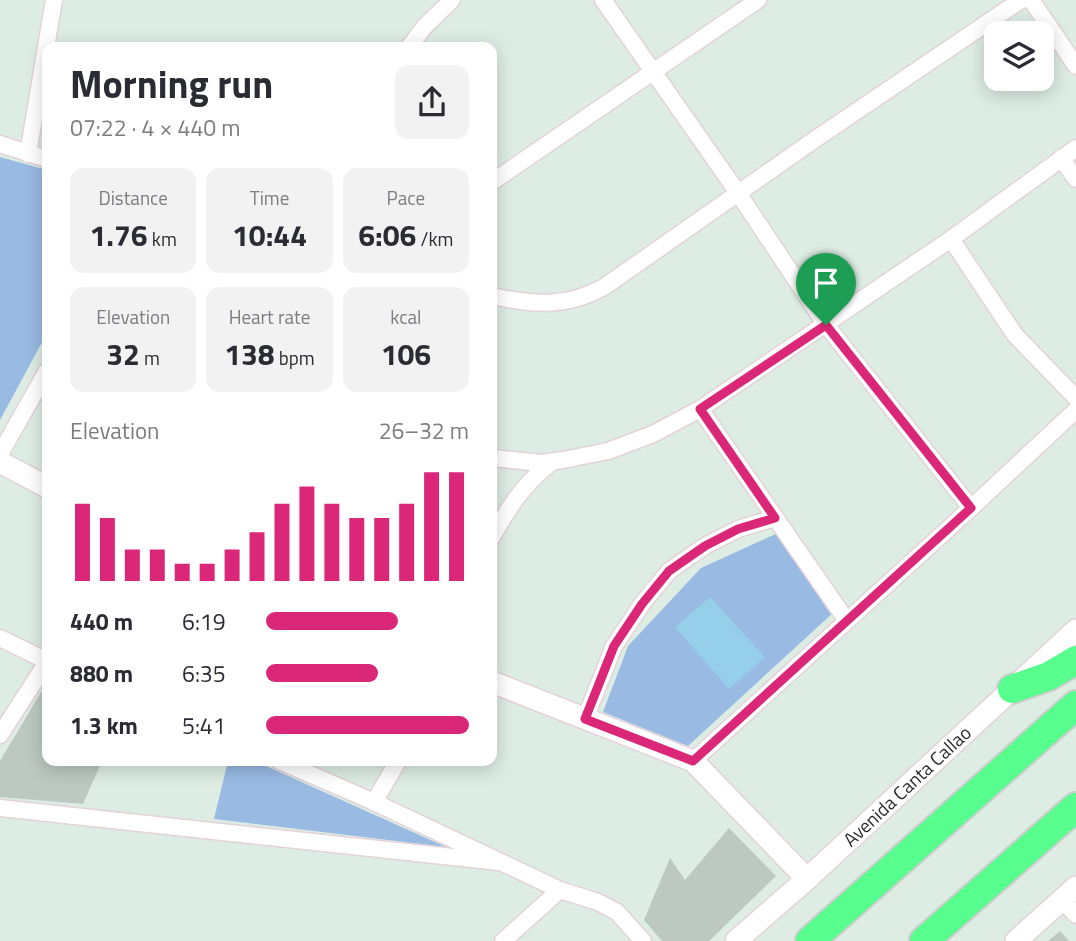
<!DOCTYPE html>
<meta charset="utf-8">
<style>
:root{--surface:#fff;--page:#f2f2f3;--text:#2b2b33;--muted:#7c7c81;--accent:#db2777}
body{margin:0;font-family:"Titillium Web",sans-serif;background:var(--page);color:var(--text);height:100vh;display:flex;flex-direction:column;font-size:26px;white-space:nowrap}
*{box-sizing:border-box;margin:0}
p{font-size:23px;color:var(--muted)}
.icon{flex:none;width:38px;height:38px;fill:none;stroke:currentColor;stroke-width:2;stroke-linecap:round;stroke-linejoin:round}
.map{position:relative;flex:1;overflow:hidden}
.panel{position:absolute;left:42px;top:42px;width:455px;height:724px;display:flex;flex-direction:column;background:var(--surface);border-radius:14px;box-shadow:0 4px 18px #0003}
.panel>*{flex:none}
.controls{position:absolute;left:984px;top:21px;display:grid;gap:14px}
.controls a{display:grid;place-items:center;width:70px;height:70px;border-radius:14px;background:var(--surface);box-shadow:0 4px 18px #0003;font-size:35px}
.pin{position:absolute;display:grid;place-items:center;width:60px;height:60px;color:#fff;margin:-72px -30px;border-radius:50% 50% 50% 0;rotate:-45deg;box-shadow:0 0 7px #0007}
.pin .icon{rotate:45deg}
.round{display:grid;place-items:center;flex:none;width:74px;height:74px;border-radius:14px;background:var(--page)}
.head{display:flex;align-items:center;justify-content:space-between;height:119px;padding:0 28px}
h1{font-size:38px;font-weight:700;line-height:52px}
.metrics{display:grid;grid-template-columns:repeat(3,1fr);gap:10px;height:119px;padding:7px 28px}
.metrics div{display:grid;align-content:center;border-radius:14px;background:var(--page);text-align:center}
.metrics b{font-size:30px;font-weight:700}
.metrics small{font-size:19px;font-weight:400}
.metrics p{font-size:19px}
.chart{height:196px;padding:14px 28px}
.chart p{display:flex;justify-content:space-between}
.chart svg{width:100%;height:126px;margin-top:7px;stroke:var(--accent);stroke-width:6}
ul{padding:0 28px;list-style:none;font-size:23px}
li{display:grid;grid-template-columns:112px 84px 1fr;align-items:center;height:52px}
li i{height:18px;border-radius:9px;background:var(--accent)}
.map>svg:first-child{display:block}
.green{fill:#99bae3}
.pitch{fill:#95cfea}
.building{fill:#bcc8c1}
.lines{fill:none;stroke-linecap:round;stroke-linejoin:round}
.street-casing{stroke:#e3d2d7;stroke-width:19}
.secondary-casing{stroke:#e3d2d7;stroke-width:24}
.highway-casing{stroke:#ccc;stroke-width:32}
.street{stroke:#fff;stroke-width:16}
.secondary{stroke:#fff;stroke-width:21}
.highway{stroke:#57fe8d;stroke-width:28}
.route-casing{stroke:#fff;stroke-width:14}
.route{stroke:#db2777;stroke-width:9}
.labels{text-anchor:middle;stroke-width:7;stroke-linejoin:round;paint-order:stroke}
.street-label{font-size:19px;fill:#2b2b2b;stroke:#fff}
</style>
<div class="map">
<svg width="1076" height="941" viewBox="0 0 1076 941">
<rect width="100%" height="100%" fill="#ddede4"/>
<g class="green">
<path d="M0,157L47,170V333L0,420Z"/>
<path d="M778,533L834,612L688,746L603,712L628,646L701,568Z"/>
<path d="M228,761H255L446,847L214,819Z"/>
</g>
<path class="pitch" d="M710,597L765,657L729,689L675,627Z"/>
<g class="building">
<path d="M47,682V761H102L83,804L0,797V761Z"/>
<path d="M729,828L776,876L709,941H662L644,920L670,858L685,880Z"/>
<path d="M1060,931L1069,941H1048Z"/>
</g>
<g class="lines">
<g class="street-casing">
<g id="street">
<path d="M603,0L738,193L826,325L971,508"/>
<path d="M1031,0L1076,66"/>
<path d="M409,47L425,26L452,0"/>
<path d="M0,144L47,159"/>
<path d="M28,154L54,0"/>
<path d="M1061,158L1076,179"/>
<path d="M492,182L758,0"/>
<path d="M951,239L1015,335L1076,398"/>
<path d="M492,296C533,305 566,308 604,287L814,140L1021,0"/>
<path d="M700,409L847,621"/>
<path d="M0,454L47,371"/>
<path d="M492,458L542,463L563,460L608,451L653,434L700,409L951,239L1076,148"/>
<path d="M492,537C509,507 524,483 552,462"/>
<path d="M0,638L47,661"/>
<path d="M585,719L614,646L642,604L669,571L705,546L738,529L775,518"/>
<path d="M0,735L47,662"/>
<path d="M280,761L374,802L560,890L598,902L617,912L643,941"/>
<path d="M693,761L971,508L1076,410"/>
<path d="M374,802L398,761"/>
<path d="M0,808L499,862"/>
<path d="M1062,900L1076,915"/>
<path d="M503,941L560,890"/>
</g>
</g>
<g class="secondary-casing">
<g id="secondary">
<path d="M0,462L47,487"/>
<path d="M492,682L693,761L807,879"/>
<path d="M736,941L807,879L1076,630"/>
<path d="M1016,941L1076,887"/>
</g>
</g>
<g class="highway-casing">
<g id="highway">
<path d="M1012,689L1049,676L1076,660"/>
<path d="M810,941L1076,705"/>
<path d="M924,941L1076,807"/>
</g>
</g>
<use href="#street" class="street"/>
<use href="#secondary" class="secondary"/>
<use href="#highway" class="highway"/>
</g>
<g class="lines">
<g class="route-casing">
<path id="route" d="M826,325L971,508L693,761L585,719L614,646L642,604L669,571L705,546L738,529L775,518L700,409Z"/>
</g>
<use href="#route" class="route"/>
</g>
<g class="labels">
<g class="street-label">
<text transform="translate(907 786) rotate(-43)" y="7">Avenida Canta Callao</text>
</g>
</g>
</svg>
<div class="controls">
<a><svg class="icon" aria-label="layers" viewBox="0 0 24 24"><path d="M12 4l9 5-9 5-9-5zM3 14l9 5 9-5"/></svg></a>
</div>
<div class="pin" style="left:826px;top:325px;background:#1e9e55"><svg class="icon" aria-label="arrive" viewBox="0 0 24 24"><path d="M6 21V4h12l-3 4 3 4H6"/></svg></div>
<section class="panel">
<div class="head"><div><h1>Morning run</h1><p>07:22 · 4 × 440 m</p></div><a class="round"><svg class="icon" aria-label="share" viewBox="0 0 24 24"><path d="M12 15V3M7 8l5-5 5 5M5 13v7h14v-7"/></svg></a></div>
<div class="metrics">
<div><p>Distance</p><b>1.76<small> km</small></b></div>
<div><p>Time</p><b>10:44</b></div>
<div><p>Pace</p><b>6:06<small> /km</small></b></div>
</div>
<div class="metrics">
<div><p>Elevation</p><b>32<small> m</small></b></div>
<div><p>Heart rate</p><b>138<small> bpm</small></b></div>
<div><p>kcal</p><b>106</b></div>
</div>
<div class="chart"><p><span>Elevation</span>26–32 m</p>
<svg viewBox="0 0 160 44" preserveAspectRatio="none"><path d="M5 44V17M15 44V22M25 44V33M35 44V33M45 44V38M55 44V38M65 44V33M75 44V27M85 44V17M95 44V11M105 44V17M115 44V22M125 44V22M135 44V17M145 44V6M155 44V6"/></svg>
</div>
<ul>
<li><b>440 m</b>6:19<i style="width:65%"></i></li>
<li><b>880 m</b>6:35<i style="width:55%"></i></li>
<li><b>1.3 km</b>5:41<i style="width:100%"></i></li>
</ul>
</section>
</div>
